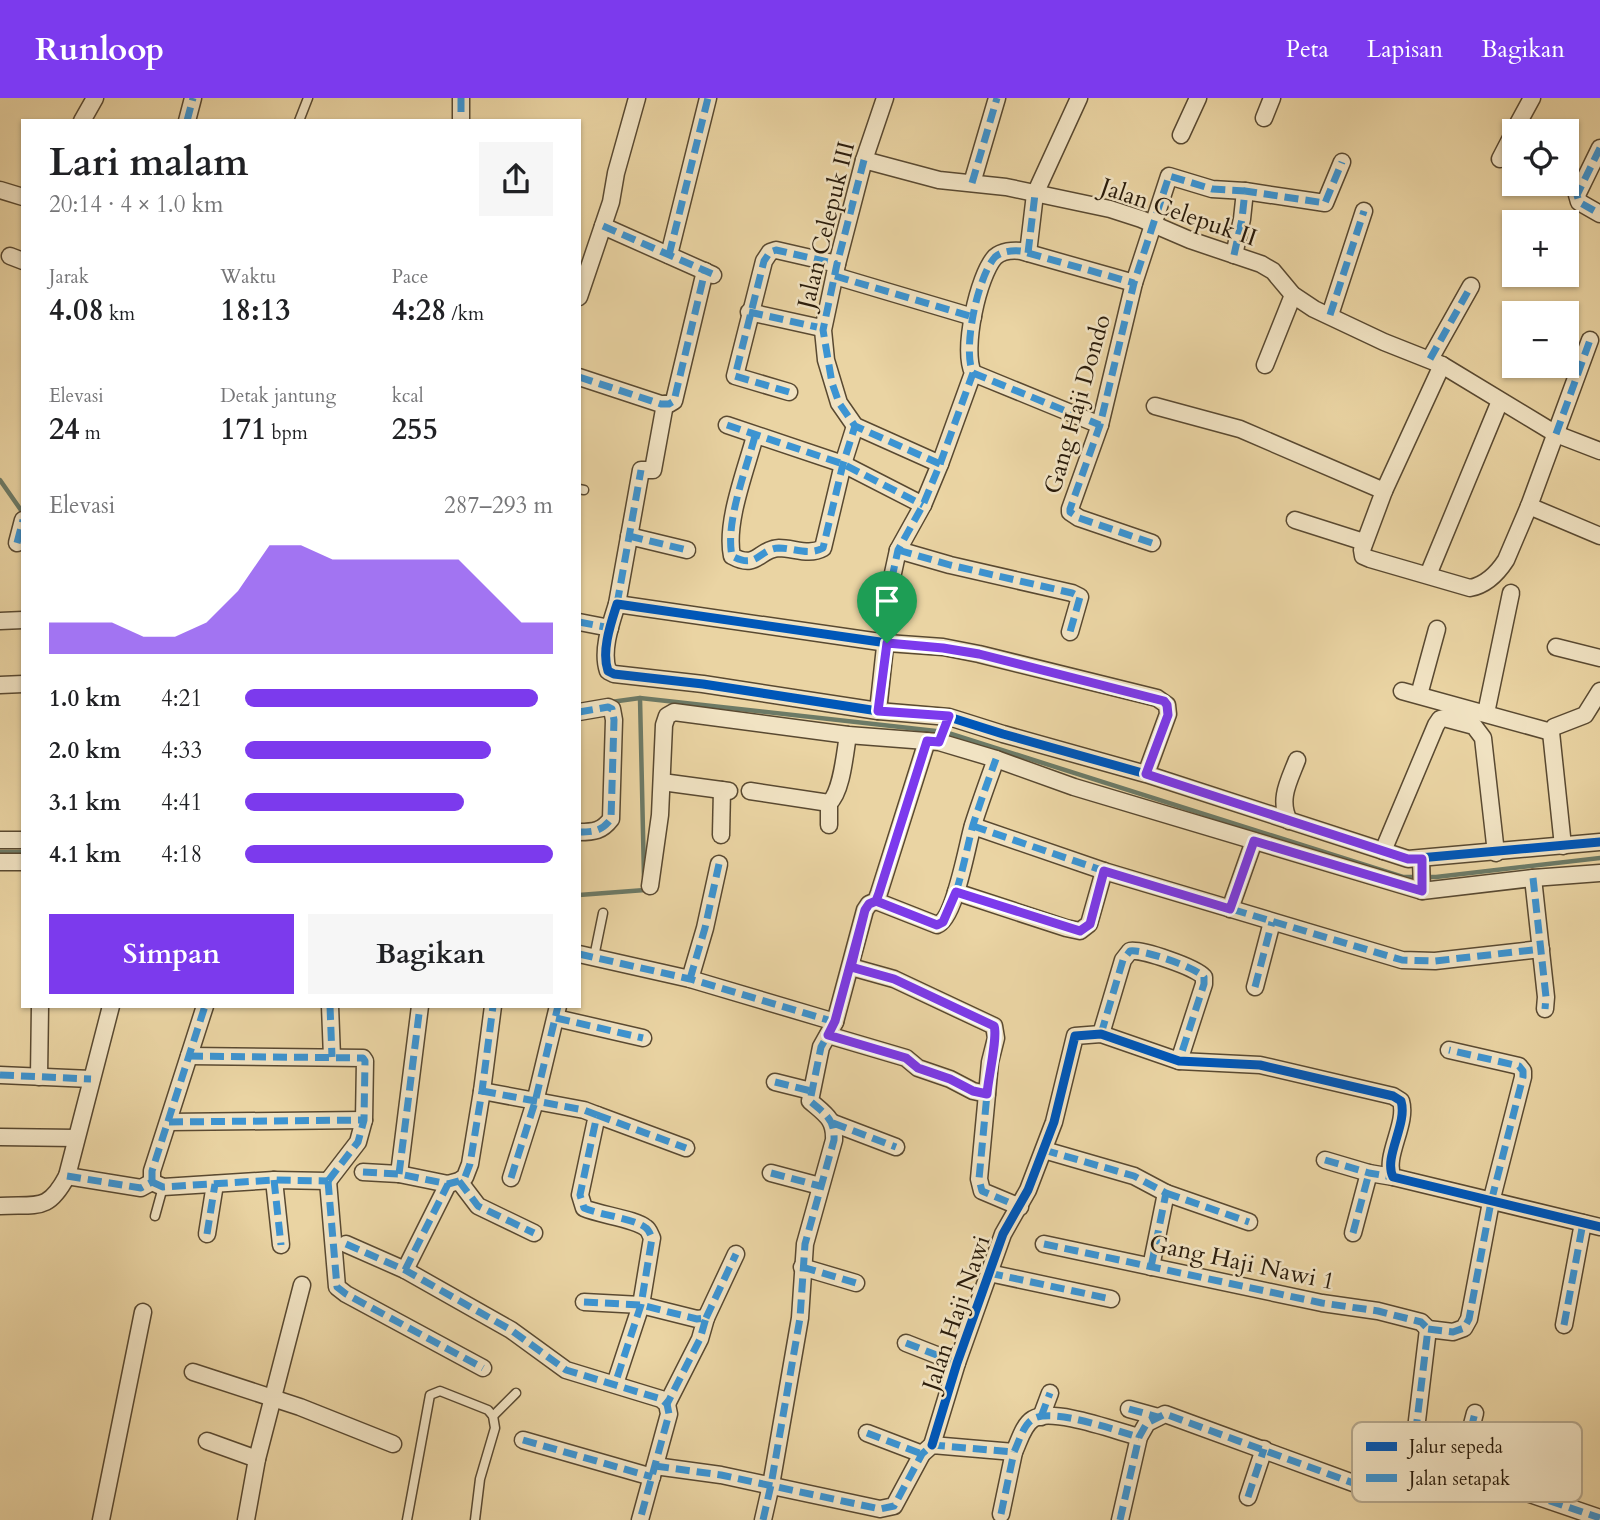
<!DOCTYPE html>
<html lang="id">
<meta charset="utf-8">
<style>
:root{--surface:#fff;--page:#f6f6f6;--text:#202124;--muted:#757577;--accent:#7c3aed}
body{margin:0;font-family:Cardo,serif;background:var(--page);color:var(--text);height:100vh;display:flex;flex-direction:column;font-size:26px;white-space:nowrap}
*{box-sizing:border-box;margin:0}
p{font-size:23px;color:var(--muted)}
.icon{flex:none;width:38px;height:38px;fill:none;stroke:currentColor;stroke-width:2;stroke-linecap:round;stroke-linejoin:round}
.map{position:relative;flex:1;overflow:hidden}
.sheet{position:absolute;left:21px;top:21px;width:560px;height:889px;display:flex;flex-direction:column;background:var(--surface);border-radius:0px;box-shadow:0 2px 5px #0004}
.sheet>*{flex:none}
.fabs{position:absolute;left:1502px;top:21px;display:grid;gap:14px}
.fabs a{display:grid;place-items:center;width:77px;height:77px;border-radius:0px;background:var(--surface);box-shadow:0 2px 5px #0004;font-size:35px}
.pin{position:absolute;display:grid;place-items:center;width:60px;height:60px;color:#fff;margin:-72px -30px;border-radius:50% 50% 50% 0;rotate:-45deg;box-shadow:0 0 7px #0007}
.pin .icon{rotate:45deg}
.round{display:grid;place-items:center;flex:none;width:74px;height:74px;border-radius:0px;background:var(--page)}
.summary{display:flex;align-items:center;justify-content:space-between;height:119px;padding:0 28px}
h1{font-size:38px;font-weight:700;line-height:52px}
.figures{display:grid;grid-template-columns:repeat(3,1fr);gap:10px;height:119px;padding:7px 28px}
.figures div{display:grid;align-content:center}
.figures b{font-size:30px;font-weight:700}
.figures small{font-size:19px;font-weight:400}
.figures p{font-size:19px}
.chart{height:196px;padding:14px 28px}
.chart p{display:flex;justify-content:space-between}
.chart svg{width:100%;height:126px;margin-top:7px;fill:var(--accent);opacity:.7}
.primary-button{display:flex;gap:14px;margin-top:auto;padding:14px 28px}
.primary-button a{flex:1;height:80px;border-radius:0px;background:var(--accent);color:#fff;font-size:28px;font-weight:700;line-height:80px;text-align:center}
.primary-button a+a{background:var(--page);color:var(--text)}
ul{padding:0 28px;list-style:none;font-size:23px}
li{display:grid;grid-template-columns:112px 84px 1fr;align-items:center;height:52px}
li i{height:18px;border-radius:9px;background:var(--accent)}
header{display:flex;align-items:center;gap:42px;box-sizing:border-box;height:98px;padding:0 35px;background:var(--accent);color:#fff}
header strong{font-size:33px}
nav{display:flex;gap:38px;margin-inline-start:auto;font-size:24px}
.map>svg:first-child{display:block}
.lines{fill:none;stroke-linecap:round;stroke-linejoin:round}
.stream{stroke:#6c7a66;stroke-width:4.5}
.lane-casing{stroke:#594931;stroke-width:11}
.street-casing{stroke:#594931;stroke-width:19}
.lane{stroke:#f1e3c3;stroke-width:8}
.street{stroke:#f1e3c3;stroke-width:16}
.quiet{stroke:#3c94d2;stroke-width:7;stroke-dasharray:14 7;stroke-linecap:butt}
.cycleway-casing{stroke:#f1e3c3;stroke-width:13}
.cycleway{stroke:#0057b8;stroke-width:9}
.route-casing{stroke:#fff;stroke-width:14}
.route{stroke:#7c3aed;stroke-width:9}
.labels{text-anchor:middle;stroke-width:5;stroke-linejoin:round;paint-order:stroke}
.street-label{font-size:24px;fill:#291b0b;stroke:#f1e3c3}
.key{fill:#f1e3c3;stroke:#b5a78c;stroke-width:2}
.key-label{font-size:19px;fill:#291b0b}
</style>
<header>
<strong>Runloop</strong>
<nav><a>Peta</a><a>Lapisan</a><a>Bagikan</a></nav>
</header>
<div class="map">
<svg width="1600" height="1422" viewBox="0 0 1600 1422">
<rect width="100%" height="100%" fill="#ead4a3"/>
<filter id="stains"><feTurbulence type="fractalNoise" baseFrequency=".00286" numOctaves="4"/><feColorMatrix values="0 0 0 0 .2 0 0 0 0 .09 0 0 0 0 .02 0 0 0 .5 -.17"/></filter>
<radialGradient id="worn" r=".72"><stop offset=".6" stop-color="#630" stop-opacity="0"/><stop offset="1" stop-color="#630" stop-opacity=".3"/></radialGradient>
<g class="lines">
<g class="stream">
<path d="M0,382L23,415"/>
<path d="M640,600L644,779"/>
<path d="M611,604L640,600L945,634L1403,779H1436L1600,760"/>
<path d="M0,754H23"/>
<path d="M579,797L645,792V788"/>
</g>
<g class="lane-casing">
<g id="lane">
<path d="M299,23L308,0"/>
<path d="M579,391L584,392"/>
<path d="M594,859L603,815"/>
<path d="M155,1118L163,1089"/>
<path d="M493,1318L516,1295"/>
<path d="M407,1422L430,1297L440,1293L488,1312L493,1318L495,1330L480,1381L475,1422"/>
</g>
</g>
<g class="street-casing">
<g id="street">
<path d="M461,0V23"/>
<path d="M1264,20L1272,0"/>
<path d="M82,23L95,0"/>
<path d="M187,23L193,0"/>
<path d="M1514,33L1532,0"/>
<path d="M1181,37L1198,0"/>
<path d="M1600,50L1577,97L1579,104L1600,116"/>
<path d="M1500,61L1514,34"/>
<path d="M864,62L939,82L1006,89L1110,111L1141,121L1190,142L1261,166L1273,173L1293,197L1314,211L1384,244L1442,267L1556,336L1600,353"/>
<path d="M972,85L997,0"/>
<path d="M0,92L23,99"/>
<path d="M603,128L713,177"/>
<path d="M1028,155L1035,96L1079,0"/>
<path d="M669,157L708,0"/>
<path d="M1234,157L1242,121L1245,93L1325,105L1342,64"/>
<path d="M10,158L23,163"/>
<path d="M835,178L973,219"/>
<path d="M579,199L611,104L616,75L637,0"/>
<path d="M749,214L817,229"/>
<path d="M1330,217L1364,113"/>
<path d="M1430,261L1471,188"/>
<path d="M1265,267L1293,197"/>
<path d="M1442,267L1384,393L1362,452L1363,458L1370,461L1470,490C1486,487 1497,476 1506,462L1529,408L1590,242"/>
<path d="M973,275L1100,327"/>
<path d="M579,279L661,306H669L674,303L705,173"/>
<path d="M789,294L735,278L764,163L770,154L776,152L837,166"/>
<path d="M1155,308L1240,331L1384,393"/>
<path d="M727,327L843,366L923,407"/>
<path d="M755,338C746,372 725,424 732,458C758,472 758,451 779,450C794,450 809,458 823,450L843,366L855,328"/>
<path d="M940,366L973,275C962,251 978,178 995,159C1002,153 1013,152 1021,153L1134,185"/>
<path d="M1529,408L1600,438"/>
<path d="M1295,422L1364,444"/>
<path d="M629,438L687,452"/>
<path d="M17,445L23,422"/>
<path d="M1152,445L1079,420L1070,414V411L1100,327L1134,185L1169,78L1212,91L1245,93"/>
<path d="M898,452L950,467L1072,495L1080,499L1070,534"/>
<path d="M1428,477L1500,303"/>
<path d="M617,506L641,372H653L665,306"/>
<path d="M0,523L23,522"/>
<path d="M579,524L610,530"/>
<path d="M1556,549L1600,560"/>
<path d="M0,587L23,586"/>
<path d="M1402,593L1551,634"/>
<path d="M1419,597L1437,531"/>
<path d="M878,613L893,475L898,452L923,407L940,366L855,328L839,305L826,262L823,232L837,166L864,62L885,0"/>
<path d="M579,614L608,609L612,611L614,622L611,721C602,733 594,734 579,734"/>
<path d="M1486,615L1511,495"/>
<path d="M1146,676L1168,616L1167,607L1157,600L979,556L943,549L887,545L617,506C611,525 601,553 608,573L614,576L703,586L878,613L949,619L1003,636L1146,676L1408,761L1600,744"/>
<path d="M662,684L729,693"/>
<path d="M750,693L829,705C842,694 845,654 848,637"/>
<path d="M1289,723C1278,701 1289,683 1297,662"/>
<path d="M829,727V705"/>
<path d="M973,728L1104,773L1402,862L1435,863L1541,851"/>
<path d="M721,737L722,692"/>
<path d="M0,742H23"/>
<path d="M1563,748L1551,634L1554,629L1585,617L1600,593"/>
<path d="M1383,753L1436,627L1440,621L1444,620L1474,628L1483,640L1496,755"/>
<path d="M1421,761L1422,793"/>
<path d="M0,764H23"/>
<path d="M1533,780L1546,899L1545,911"/>
<path d="M650,788L660,717L664,627L667,618L674,614L848,637L939,644L996,661L1074,689L1422,793L1533,780L1600,775"/>
<path d="M956,794L1066,830L1080,833L1089,826L1104,773"/>
<path d="M876,803L937,827C955,821 967,747 973,727C980,705 988,683 996,661"/>
<path d="M1230,811L1254,743"/>
<path d="M579,856L690,881L835,924"/>
<path d="M851,869L894,881L994,928L996,940L990,964L979,1081L982,1093L1020,1109"/>
<path d="M690,881L705,830L719,766"/>
<path d="M1255,889L1272,824"/>
<path d="M330,908L332,959"/>
<path d="M556,920L643,940"/>
<path d="M1101,936L1123,862L1130,853C1142,851 1195,869 1204,879V886L1179,963"/>
<path d="M828,937L906,960L918,970L950,981L973,993L987,996"/>
<path d="M189,958L363,960L365,963L364,1022L358,1044L328,1083"/>
<path d="M0,977L91,981"/>
<path d="M39,979L40,908"/>
<path d="M775,984L811,993"/>
<path d="M482,993L584,1012L597,1017L580,1097L584,1110C600,1117 636,1121 646,1130C649,1132 650,1136 652,1140L641,1207L615,1286"/>
<path d="M597,1017L686,1050"/>
<path d="M169,1024L364,1022"/>
<path d="M833,1025L896,1049"/>
<path d="M0,1039L76,1040"/>
<path d="M1044,1052L1134,1078L1166,1095L1151,1169"/>
<path d="M1325,1062L1369,1075L1393,1079"/>
<path d="M363,1074L399,1076L448,1086L459,1083L465,1079L470,1066L482,993L493,908"/>
<path d="M771,1075L820,1088"/>
<path d="M399,1076L420,908"/>
<path d="M67,1078L141,1090L152,1084"/>
<path d="M511,1080L535,1004L558,908"/>
<path d="M274,1082L281,1147"/>
<path d="M328,1083L337,1189L346,1196L483,1270"/>
<path d="M459,1083L478,1108L534,1135"/>
<path d="M152,1084V1073L205,908"/>
<path d="M152,1084L163,1089L274,1082L328,1083"/>
<path d="M1166,1095L1249,1124"/>
<path d="M0,1108C38,1106 48,1114 67,1078L111,908"/>
<path d="M1353,1135L1369,1075"/>
<path d="M207,1136L215,1086"/>
<path d="M346,1146L405,1172L511,1232L566,1272L661,1301L667,1306L669,1316L640,1422"/>
<path d="M1044,1146L1322,1205L1378,1213L1421,1224L1428,1231"/>
<path d="M802,1169L856,1185"/>
<path d="M405,1172L448,1086"/>
<path d="M989,1175L1111,1201"/>
<path d="M584,1204L641,1207L697,1221L706,1220L700,1241L667,1306"/>
<path d="M706,1220L736,1156"/>
<path d="M1564,1227L1583,1125"/>
<path d="M906,1245L957,1265"/>
<path d="M193,1274L300,1309L393,1346"/>
<path d="M1129,1311L1158,1319"/>
<path d="M1041,1319L1050,1295"/>
<path d="M867,1335L922,1356"/>
<path d="M523,1342L652,1379"/>
<path d="M207,1343L257,1361"/>
<path d="M932,1347L957,1265L1003,1136L1028,1092L1054,1024L1075,938L1101,936L1179,963L1260,967L1393,998L1401,1003C1408,1026 1383,1059 1393,1079L1600,1129"/>
<path d="M1413,1356L1428,1231L1453,1234L1464,1230L1469,1221L1491,1104L1523,979V973L1519,968L1449,952"/>
<path d="M655,1368L721,1377L880,1411L894,1408L922,1356L932,1347L1014,1354C1019,1344 1023,1327 1033,1321C1052,1309 1116,1333 1139,1339"/>
<path d="M1460,1372L1475,1315"/>
<path d="M1248,1399L1264,1351"/>
<path d="M1001,1416L1014,1354"/>
<path d="M101,1422L143,1214"/>
<path d="M246,1422L257,1361L302,1187"/>
<path d="M763,1422L771,1387L800,1220L805,1146L834,1042C835,1021 825,1016 810,1003L821,949L835,924L865,812L869,806L876,803L879,795L927,643"/>
<path d="M1120,1422L1139,1339L1147,1325L1165,1316L1375,1393L1384,1394L1413,1356L1600,1420"/>
</g>
</g>
<use href="#lane" class="lane"/>
<use href="#street" class="street"/>
<g class="quiet">
<path d="M461,0V23"/>
<path d="M187,23L193,0"/>
<path d="M1600,50L1577,97L1579,104L1600,116"/>
<path d="M864,62L837,166L823,232L832,285L839,305L855,328L940,366L923,407L898,452L893,475L878,613"/>
<path d="M972,85L997,0"/>
<path d="M603,128L715,177"/>
<path d="M1028,155L1035,96"/>
<path d="M669,157L708,0"/>
<path d="M1234,157L1242,121L1245,93L1325,105L1342,64"/>
<path d="M835,178L973,219"/>
<path d="M749,214L817,229"/>
<path d="M1330,217L1364,113"/>
<path d="M1430,261L1471,188"/>
<path d="M973,275L1100,327"/>
<path d="M579,279L661,306H669L674,303L705,173"/>
<path d="M789,294L735,278L764,163L770,154L776,152L837,166"/>
<path d="M727,327L843,366L923,407"/>
<path d="M1556,336L1590,242"/>
<path d="M755,338C746,372 725,424 732,458C758,472 758,451 779,450C794,450 809,458 823,450L843,366L855,328"/>
<path d="M940,366L973,275C962,251 978,178 995,159C1002,153 1013,152 1021,153L1134,185"/>
<path d="M629,438L687,452"/>
<path d="M17,445L23,422"/>
<path d="M1152,445L1079,420L1070,414V411L1100,327L1134,185L1169,78L1212,91L1245,93"/>
<path d="M898,452L950,467L1072,495L1080,499L1070,534"/>
<path d="M617,506L641,372"/>
<path d="M579,524L610,530L611,524"/>
<path d="M579,614L608,609L612,611L614,622L611,721C602,733 594,734 579,734"/>
<path d="M939,644L949,619"/>
<path d="M973,728L1104,773L1402,862L1435,863L1541,851"/>
<path d="M1533,780L1546,899L1545,911"/>
<path d="M956,794L1066,830L1080,833L1089,826L1104,773"/>
<path d="M876,803L937,827C955,821 967,747 973,727C980,705 988,683 996,661"/>
<path d="M1230,811L1254,743"/>
<path d="M579,856L690,881L835,924"/>
<path d="M851,869L894,881L994,928L996,940L990,964L979,1081L982,1093L1020,1109"/>
<path d="M690,881L705,830L719,766"/>
<path d="M1255,889L1272,824"/>
<path d="M330,908L332,959"/>
<path d="M556,920L643,940"/>
<path d="M1101,936L1123,862L1130,853C1142,851 1195,869 1204,879V886L1179,963"/>
<path d="M828,937L906,960L918,970L950,981L973,993L987,996"/>
<path d="M189,958L363,960L365,963L364,1022L358,1044L328,1083"/>
<path d="M0,977L91,981"/>
<path d="M775,984L811,993"/>
<path d="M482,993L584,1012L597,1017L580,1097L584,1110C600,1117 636,1121 646,1130C649,1132 650,1136 652,1140L641,1207L615,1286"/>
<path d="M597,1017L686,1050"/>
<path d="M169,1024L364,1022"/>
<path d="M833,1025L896,1049"/>
<path d="M1044,1052L1134,1078L1166,1095L1151,1169"/>
<path d="M1325,1062L1369,1075L1393,1079"/>
<path d="M363,1074L399,1076L448,1086L459,1083L465,1079L470,1066L482,993L493,908"/>
<path d="M771,1075L820,1088"/>
<path d="M399,1076L420,908"/>
<path d="M67,1078L141,1090L152,1084"/>
<path d="M511,1080L535,1004L558,908"/>
<path d="M274,1082L281,1147"/>
<path d="M328,1083L337,1189L346,1196L483,1270"/>
<path d="M459,1083L478,1108L534,1135"/>
<path d="M152,1084V1073L205,908"/>
<path d="M152,1084L163,1089L274,1082L328,1083"/>
<path d="M1166,1095L1249,1124"/>
<path d="M1353,1135L1369,1075"/>
<path d="M207,1136L215,1086"/>
<path d="M346,1146L405,1172L511,1232L566,1272L661,1301L667,1306L669,1316L640,1422"/>
<path d="M1044,1146L1322,1205L1378,1213L1421,1224L1428,1231"/>
<path d="M802,1169L856,1185"/>
<path d="M405,1172L448,1086"/>
<path d="M989,1175L1111,1201"/>
<path d="M584,1204L641,1207L697,1221L706,1220L700,1241L667,1306"/>
<path d="M706,1220L736,1156"/>
<path d="M1564,1227L1583,1125"/>
<path d="M906,1245L957,1265"/>
<path d="M1129,1311L1158,1319"/>
<path d="M1041,1319L1050,1295"/>
<path d="M867,1335L922,1356"/>
<path d="M523,1342L652,1379"/>
<path d="M1413,1356L1428,1231L1453,1234L1464,1230L1469,1221L1491,1104L1523,979V973L1519,968L1449,952"/>
<path d="M655,1368L721,1377L880,1411L894,1408L922,1356L932,1347L1014,1354C1019,1344 1023,1327 1033,1321C1052,1309 1116,1333 1139,1339"/>
<path d="M1460,1372L1475,1315"/>
<path d="M1248,1399L1264,1351"/>
<path d="M1001,1416L1014,1354"/>
<path d="M763,1422L771,1387L800,1220L805,1146L834,1042C835,1021 825,1016 810,1003L821,949L835,924L865,812L869,806L876,803L879,795L927,643"/>
<path d="M1120,1422L1139,1339L1147,1325L1165,1316L1375,1393L1384,1394L1413,1356L1600,1420"/>
</g>
<g class="cycleway-casing">
<g id="cycleway">
<path d="M1146,676L1168,616L1167,607L1157,600L979,556L943,549L887,545L617,506C611,525 601,553 608,573L614,576L703,586L878,613L949,619L1003,636L1146,676L1408,761L1600,744"/>
<path d="M932,1347L957,1265L1003,1136L1028,1092L1054,1024L1075,938L1101,936L1179,963L1260,967L1393,998L1401,1003C1408,1026 1383,1059 1393,1079L1600,1129"/>
</g>
</g>
<use href="#cycleway" class="cycleway"/>
</g>
<g class="lines">
<g class="route-casing">
<path id="route" d="M887,545L878,613L949,618L939,644L927,643L879,795L876,803L869,806L865,812L851,869L894,881L994,928C998,938 988,981 987,996L973,993L950,981L918,970L906,960L828,937L835,923L865,812L869,806L876,803L937,827L943,824L956,794L1080,833L1090,826L1104,773L1230,811L1254,743L1422,793V761H1408L1146,676L1168,617L1167,607L1164,603L979,556L943,550L887,545"/>
</g>
<use href="#route" class="route"/>
</g>
<g class="labels">
<g class="street-label">
<text transform="translate(1179 114) rotate(19)" y="8">Jalan Celepuk II</text>
<text transform="translate(826 127) rotate(-76)" y="8">Jalan Celepuk III</text>
<text transform="translate(1077 306) rotate(-74)" y="8">Gang Haji Dondo</text>
<text transform="translate(1242 1164) rotate(12)" y="8">Gang Haji Nawi 1</text>
<text transform="translate(956 1215) rotate(-71)" y="8">Jalan Haji Nawi</text>
</g>
</g>
<rect x="1352" y="1324" width="230" height="80" rx="10" class="key"/>
<rect x="1366" y="1344" width="31" height="9" fill="#0057b8"/>
<rect x="1366" y="1376" width="31" height="8" fill="#3c94d2"/>
<g class="key-label">
<text x="1409" y="1355">Jalur sepeda</text>
<text x="1409" y="1387">Jalan setapak</text>
</g>
<rect width="100%" height="100%" filter="url(#stains)"/>
<rect width="100%" height="100%" fill="url(#worn)"/>
</svg>
<div class="fabs">
<a><svg class="icon" aria-label="locate" viewBox="0 0 24 24"><circle cx="12" cy="12" r="6"/><path d="M12 2v4M12 18v4M2 12h4M18 12h4"/></svg></a>
<a>+</a>
<a>−</a>
</div>
<div class="pin" style="left:887px;top:545px;background:#1e9e55"><svg class="icon" aria-label="arrive" viewBox="0 0 24 24"><path d="M6 21V4h12l-3 4 3 4H6"/></svg></div>
<section class="sheet">
<div class="summary"><div><h1>Lari malam</h1><p>20:14 · 4 × 1.0 km</p></div><a class="round"><svg class="icon" aria-label="share" viewBox="0 0 24 24"><path d="M12 15V3M7 8l5-5 5 5M5 13v7h14v-7"/></svg></a></div>
<div class="figures">
<div><p>Jarak</p><b>4.08<small> km</small></b></div>
<div><p>Waktu</p><b>18:13</b></div>
<div><p>Pace</p><b>4:28<small> /km</small></b></div>
</div>
<div class="figures">
<div><p>Elevasi</p><b>24<small> m</small></b></div>
<div><p>Detak jantung</p><b>171<small> bpm</small></b></div>
<div><p>kcal</p><b>255</b></div>
</div>
<div class="chart"><p><span>Elevasi</span>287–293 m</p>
<svg viewBox="0 0 160 44" preserveAspectRatio="none"><path d="M0 44V33L10 33L20 33L30 38L40 38L50 33L60 22L70 6L80 6L90 11L100 11L110 11L120 11L130 11L140 22L150 33L160 33V44z"/></svg>
</div>
<ul>
<li><b>1.0 km</b>4:21<i style="width:95%"></i></li>
<li><b>2.0 km</b>4:33<i style="width:80%"></i></li>
<li><b>3.1 km</b>4:41<i style="width:71%"></i></li>
<li><b>4.1 km</b>4:18<i style="width:100%"></i></li>
</ul>
<div class="primary-button"><a>Simpan</a><a>Bagikan</a></div>
</section>
</div>
